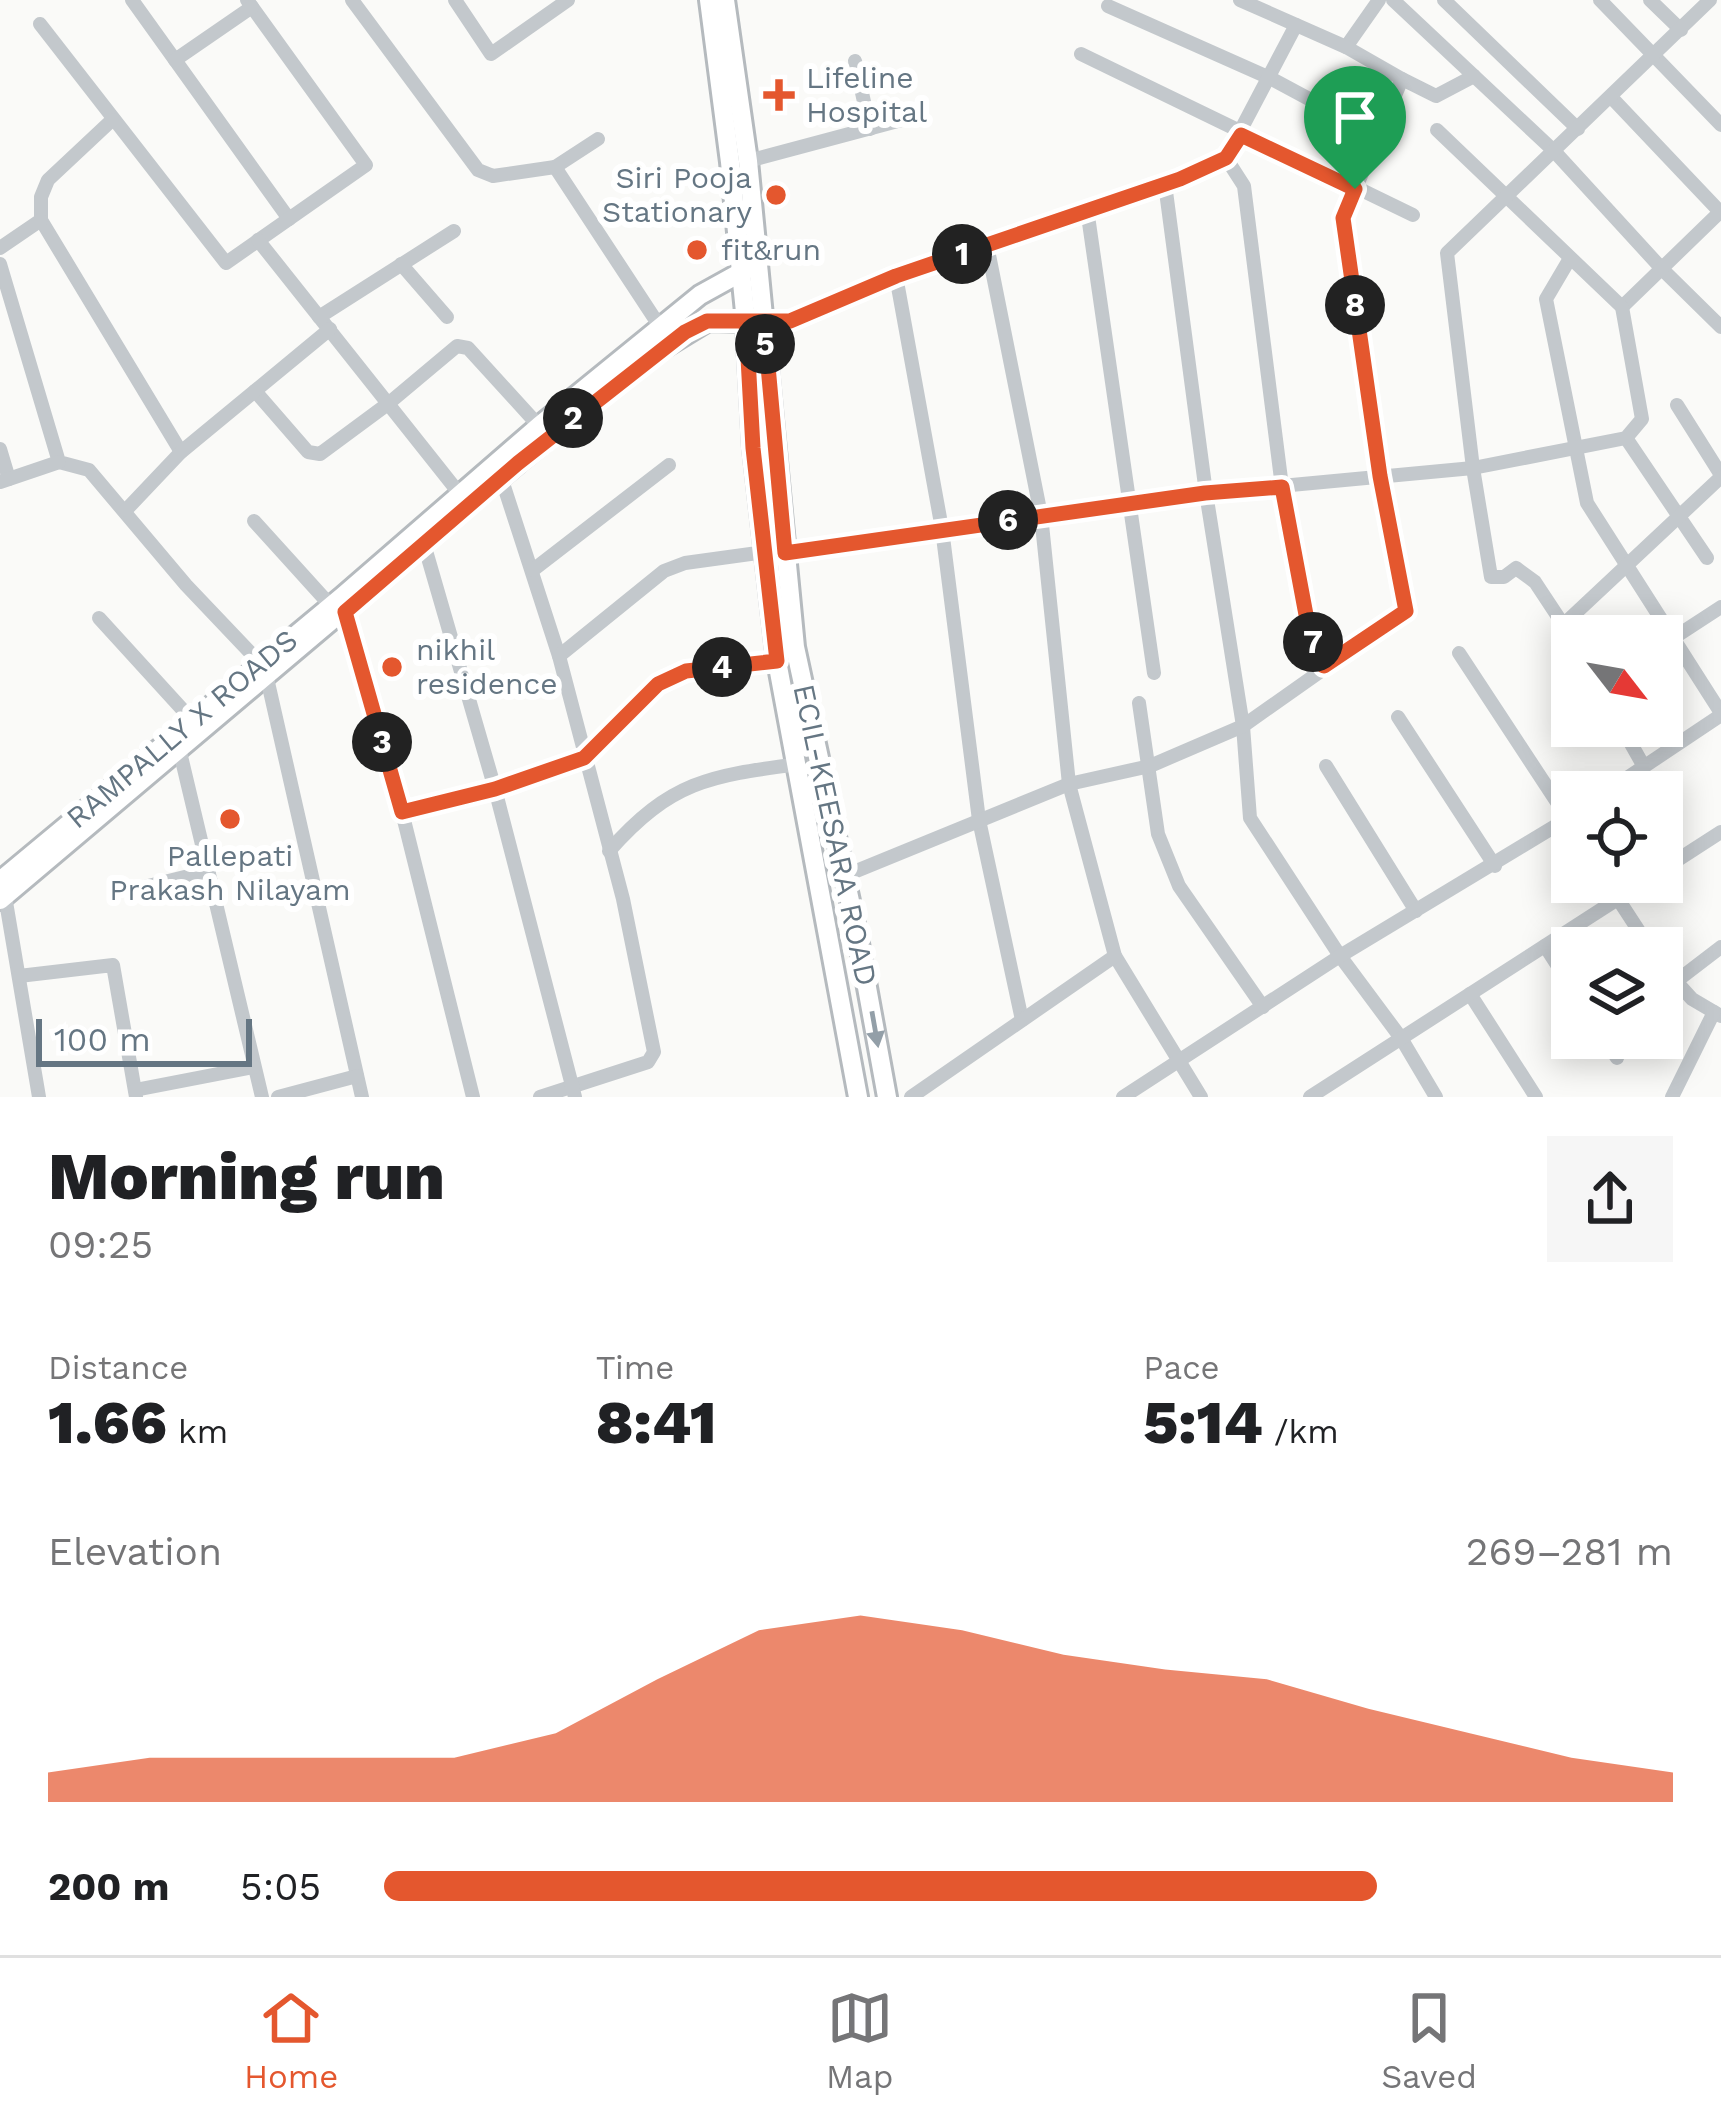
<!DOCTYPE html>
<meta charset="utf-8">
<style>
:root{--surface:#fff;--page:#f6f6f6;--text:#202124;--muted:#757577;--line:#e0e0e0;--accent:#e4572e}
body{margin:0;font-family:"Work Sans",sans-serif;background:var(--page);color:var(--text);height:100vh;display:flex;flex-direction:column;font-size:45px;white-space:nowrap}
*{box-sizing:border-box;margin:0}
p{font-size:39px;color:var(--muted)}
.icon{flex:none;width:66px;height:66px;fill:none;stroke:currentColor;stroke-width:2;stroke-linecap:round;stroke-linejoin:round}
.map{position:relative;height:1097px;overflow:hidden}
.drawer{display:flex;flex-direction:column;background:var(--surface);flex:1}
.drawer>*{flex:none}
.needle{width:78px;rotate:121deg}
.tools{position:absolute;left:1551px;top:615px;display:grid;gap:24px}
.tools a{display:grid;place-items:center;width:132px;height:132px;border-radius:0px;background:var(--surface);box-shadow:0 6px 30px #0003;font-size:60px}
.scale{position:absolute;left:36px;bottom:30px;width:216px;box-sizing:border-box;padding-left:12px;border:6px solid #657683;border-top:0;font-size:33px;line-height:42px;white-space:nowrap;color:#657683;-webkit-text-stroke:9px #fff;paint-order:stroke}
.pin{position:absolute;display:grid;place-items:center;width:102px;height:102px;color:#fff;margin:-123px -51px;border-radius:50% 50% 50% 0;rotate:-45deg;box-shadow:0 0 12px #0007}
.pin .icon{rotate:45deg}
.km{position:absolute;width:60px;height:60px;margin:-30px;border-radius:50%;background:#222;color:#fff;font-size:33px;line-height:60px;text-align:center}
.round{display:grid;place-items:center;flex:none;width:126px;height:126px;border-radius:0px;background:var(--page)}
.overview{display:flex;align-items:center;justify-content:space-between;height:204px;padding:0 48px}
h1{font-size:66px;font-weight:800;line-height:90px}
.figures{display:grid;grid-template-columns:repeat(3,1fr);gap:18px;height:204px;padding:12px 48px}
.figures div{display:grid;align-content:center}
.figures b{font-size:60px;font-weight:800}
.figures small{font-size:33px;font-weight:400}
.figures p{font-size:33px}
.chart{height:336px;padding:24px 48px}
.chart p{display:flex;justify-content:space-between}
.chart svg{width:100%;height:216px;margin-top:12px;fill:var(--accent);opacity:.7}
ul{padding:0 48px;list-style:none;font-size:39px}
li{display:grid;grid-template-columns:192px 144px 1fr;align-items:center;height:90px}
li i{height:30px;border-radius:15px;background:var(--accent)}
.tab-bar{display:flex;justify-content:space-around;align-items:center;height:168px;border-top:3px solid var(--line);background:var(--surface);font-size:33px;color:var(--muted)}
.tab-bar a{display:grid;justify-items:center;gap:6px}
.tab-bar .current{color:var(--accent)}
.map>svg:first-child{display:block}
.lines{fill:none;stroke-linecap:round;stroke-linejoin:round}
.major-casing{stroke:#b5babe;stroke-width:24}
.minor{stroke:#c3c8cc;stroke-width:14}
.major{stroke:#fff;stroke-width:18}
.oneway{fill:#939fa8}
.route-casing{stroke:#fff;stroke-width:24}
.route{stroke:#e4572e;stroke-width:15}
.poi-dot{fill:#e4572e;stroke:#fff;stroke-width:4.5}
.labels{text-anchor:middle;stroke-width:12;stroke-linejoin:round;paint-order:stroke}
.poi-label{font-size:30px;fill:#657683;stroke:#fff;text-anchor:start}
.street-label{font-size:30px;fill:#657683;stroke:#fff}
</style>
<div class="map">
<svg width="1721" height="1097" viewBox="0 0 1721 1097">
<rect width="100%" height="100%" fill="#fafaf8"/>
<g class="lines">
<g class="major-casing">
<g id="major">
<path d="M709,0L730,162L746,322L753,448L777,661L858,1097"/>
<path d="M725,0L748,161L795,647L858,938L887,1097"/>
<path d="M0,881L343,596L539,426L700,295L747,269"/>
<path d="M0,900L518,463L654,354L708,321L753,322"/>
</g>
</g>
<g class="minor">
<path d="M132,0L289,219"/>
<path d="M352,0L478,170L493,176L555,167L670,342"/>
<path d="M455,0L491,54L568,0"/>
<path d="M1393,0L1554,151L1663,270L1721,327"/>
<path d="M1444,0L1578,129"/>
<path d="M1600,0L1721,125"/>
<path d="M1650,0L1681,30"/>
<path d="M1108,6L1270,78L1378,136"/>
<path d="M40,24L226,263L366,165L247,0"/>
<path d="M1346,47L1379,0"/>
<path d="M1081,54L1413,215"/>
<path d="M175,60L252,7"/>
<path d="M855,61L870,129"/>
<path d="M1402,79L1436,96L1474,76"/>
<path d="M1611,97L1721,213"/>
<path d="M112,120L48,180L41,197V220L181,452"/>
<path d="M1226,158L1244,186L1282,487L1310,636L1324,666"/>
<path d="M748,161L909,118"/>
<path d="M555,167L598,139"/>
<path d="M1165,184L1206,493L1243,726L1250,818L1340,956L1401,1038L1436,1097"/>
<path d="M1087,209L1154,673"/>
<path d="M258,240L459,493"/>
<path d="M987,245L1041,515L1069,784L1115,956L1201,1097"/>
<path d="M0,248L41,220"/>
<path d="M1569,260L1546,299L1587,503L1721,713"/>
<path d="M0,264L59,462L89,470L186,585L261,664"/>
<path d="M401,264L447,317"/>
<path d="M896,276L942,529L979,820L1022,1020"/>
<path d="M1622,307L1721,211"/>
<path d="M319,317L454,231"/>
<path d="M764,323L790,321L896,276L1181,179L1226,158L1296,25"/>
<path d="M255,391L308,452L320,454L389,403L457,346L468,348L539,426"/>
<path d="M1677,405L1721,475"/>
<path d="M1626,438L1707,558"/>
<path d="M0,449L9,479"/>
<path d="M501,477L559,656L623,899L654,1052L648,1062L540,1097"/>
<path d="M0,482L59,462"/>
<path d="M126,510L181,452L330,329"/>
<path d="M254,521L331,606"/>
<path d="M424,544L495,789L575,1097"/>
<path d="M785,553L1206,493L1473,468L1626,438L1642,419L1622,307L1437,130"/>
<path d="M533,570L669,465"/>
<path d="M345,612L402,812L473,1097"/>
<path d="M99,618L192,720"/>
<path d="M1564,624L1721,477"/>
<path d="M1675,637L1721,607"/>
<path d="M1572,638L1535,582L1516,568L1504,577H1491L1473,468L1447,253L1710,0"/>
<path d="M1459,653L1572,825"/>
<path d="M559,656L664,571L685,563L765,552"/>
<path d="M267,678L362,1097"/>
<path d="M1139,703L1158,834L1179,886L1263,1007"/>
<path d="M1398,717L1495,866"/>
<path d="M1621,726L1643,765"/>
<path d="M180,752L262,1097"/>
<path d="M1326,766L1416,911"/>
<path d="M1606,792L1721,715"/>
<path d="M402,812L495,789L584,758L658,684L686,671L777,661"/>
<path d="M609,851C671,781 709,776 798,764"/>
<path d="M1662,870L1721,832"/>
<path d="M844,876L1069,784L1150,766L1243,726L1406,611L1380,476L1343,218L1402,79L1346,47L1240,0"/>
<path d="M1607,882L1650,948"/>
<path d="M144,887L209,871"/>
<path d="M5,896L39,1097"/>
<path d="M1545,946L1572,988"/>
<path d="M1662,966L1692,999L1721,1016"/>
<path d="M19,976L113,965L136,1097"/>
<path d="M1674,983L1721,947"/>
<path d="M1470,994L1536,1097"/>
<path d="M1604,1038L1617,1058"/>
<path d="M135,1090L254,1067"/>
<path d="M278,1097L357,1076"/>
<path d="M911,1097L1115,956"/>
<path d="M1123,1097L1340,956L1572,816"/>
<path d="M1310,1097L1644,882"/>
<path d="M1672,1097L1714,1012"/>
</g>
<use href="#major" class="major"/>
</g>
<defs><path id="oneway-solid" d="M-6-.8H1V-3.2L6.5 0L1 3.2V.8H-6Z" transform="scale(3)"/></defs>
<use class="oneway" href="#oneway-solid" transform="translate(875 1029) rotate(80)"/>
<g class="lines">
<g class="route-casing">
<path id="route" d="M1355,189L1241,135L1226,158L1180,179L896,276L790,321H707L685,332L518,463L345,612L402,812L495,789L584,758L658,684L686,671L777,661L753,448L746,322H764L785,553L1205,493L1282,487L1310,636L1324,666L1406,611L1380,476L1343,218L1355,189"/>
</g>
<use href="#route" class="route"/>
</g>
<g class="poi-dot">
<path d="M773 77h12v12h12v12h-12v12h-12v-12h-12v-12h12z"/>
<circle cx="776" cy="195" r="12"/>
<circle cx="697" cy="250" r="12"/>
<circle cx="392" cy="667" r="12"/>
<circle cx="230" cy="819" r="12"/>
</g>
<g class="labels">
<g class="poi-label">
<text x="806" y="88">Lifeline<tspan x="806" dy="34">Hospital</tspan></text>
<text x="752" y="188" text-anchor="end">Siri Pooja<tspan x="752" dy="34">Stationary</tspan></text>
<text x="721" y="260">fit&amp;run</text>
<text x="416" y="660">nikhil<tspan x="416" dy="34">residence</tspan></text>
<text x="230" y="866" text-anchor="middle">Pallepati<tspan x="230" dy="34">Prakash Nilayam</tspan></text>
</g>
<g class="street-label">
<text transform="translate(182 729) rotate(-40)" y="10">RAMPALLY X ROADS</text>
<text transform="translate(835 835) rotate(78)" y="10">ECIL-KEESARA ROAD</text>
</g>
</g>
</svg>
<div class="tools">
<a><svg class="needle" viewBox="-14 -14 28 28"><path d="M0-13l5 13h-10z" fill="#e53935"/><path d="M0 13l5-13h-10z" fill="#757577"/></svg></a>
<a><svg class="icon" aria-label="locate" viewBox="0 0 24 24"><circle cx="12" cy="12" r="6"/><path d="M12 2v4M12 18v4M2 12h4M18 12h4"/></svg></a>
<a><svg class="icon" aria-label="layers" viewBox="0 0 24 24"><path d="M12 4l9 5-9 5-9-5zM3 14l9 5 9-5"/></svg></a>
</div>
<div class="scale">100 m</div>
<div class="pin" style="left:1355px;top:189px;background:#1e9e55"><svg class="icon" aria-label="arrive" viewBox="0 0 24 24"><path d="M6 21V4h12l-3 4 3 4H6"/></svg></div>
<b class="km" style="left:962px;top:254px">1</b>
<b class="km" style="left:573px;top:418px">2</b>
<b class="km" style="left:382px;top:742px">3</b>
<b class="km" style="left:722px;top:667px">4</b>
<b class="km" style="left:765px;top:344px">5</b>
<b class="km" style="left:1008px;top:520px">6</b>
<b class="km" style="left:1313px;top:642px">7</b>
<b class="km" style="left:1355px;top:305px">8</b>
</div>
<section class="drawer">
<div class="overview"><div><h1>Morning run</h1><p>09:25</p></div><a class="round"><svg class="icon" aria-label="share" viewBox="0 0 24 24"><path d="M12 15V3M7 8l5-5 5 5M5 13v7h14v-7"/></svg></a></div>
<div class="figures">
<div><p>Distance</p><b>1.66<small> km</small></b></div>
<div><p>Time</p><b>8:41</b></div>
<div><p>Pace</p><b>5:14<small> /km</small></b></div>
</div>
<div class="chart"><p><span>Elevation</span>269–281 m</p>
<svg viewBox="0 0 160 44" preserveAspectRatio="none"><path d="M0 44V38L10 35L20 35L30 35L40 35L50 30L60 19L70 9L80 6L90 9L100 14L110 17L120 19L130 25L140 30L150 35L160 38V44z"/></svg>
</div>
<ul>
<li><b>200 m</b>5:05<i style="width:77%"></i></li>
</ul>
</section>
<nav class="tab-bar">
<a class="current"><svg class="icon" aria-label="home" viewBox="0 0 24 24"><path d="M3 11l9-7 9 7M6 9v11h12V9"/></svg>Home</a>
<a><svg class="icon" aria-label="map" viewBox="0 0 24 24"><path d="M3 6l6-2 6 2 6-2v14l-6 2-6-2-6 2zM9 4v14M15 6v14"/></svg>Map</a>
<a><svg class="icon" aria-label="saved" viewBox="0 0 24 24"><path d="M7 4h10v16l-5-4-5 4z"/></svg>Saved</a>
</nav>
